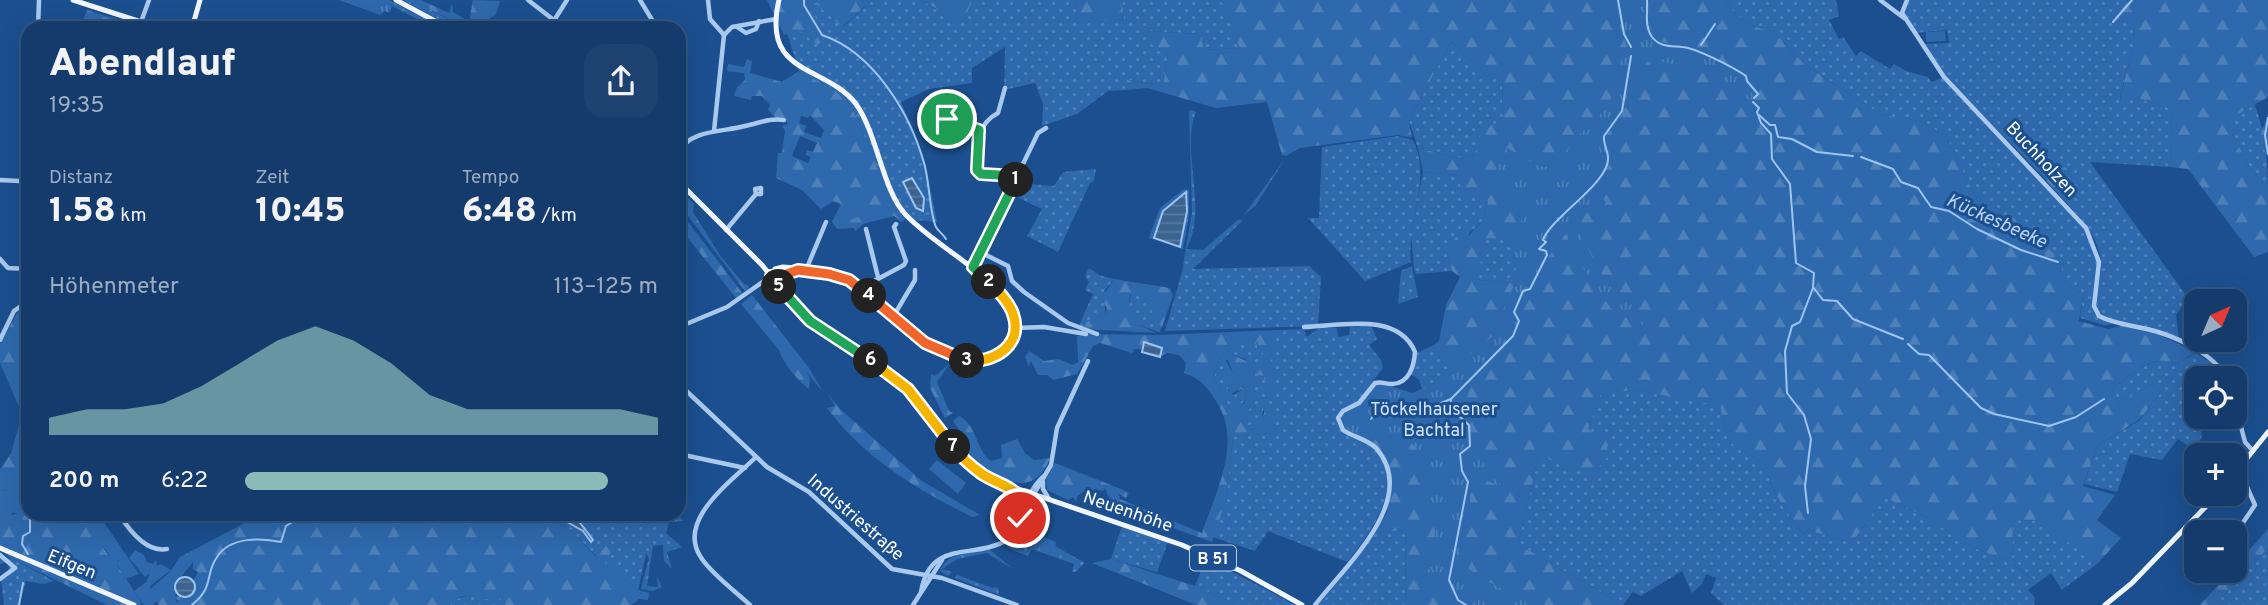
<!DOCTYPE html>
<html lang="de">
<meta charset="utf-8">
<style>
:root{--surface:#143b6b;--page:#1d4271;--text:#f1f3f6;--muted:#9dadc1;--line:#33557e;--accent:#8bbbb9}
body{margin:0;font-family:Overpass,sans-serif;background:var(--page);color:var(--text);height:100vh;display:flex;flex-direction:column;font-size:26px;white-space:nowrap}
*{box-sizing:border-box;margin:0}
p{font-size:23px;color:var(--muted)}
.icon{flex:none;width:38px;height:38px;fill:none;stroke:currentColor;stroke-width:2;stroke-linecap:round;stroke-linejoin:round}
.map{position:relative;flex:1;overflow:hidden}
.details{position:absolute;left:21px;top:21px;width:665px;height:500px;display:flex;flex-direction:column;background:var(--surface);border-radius:21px;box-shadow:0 7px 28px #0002,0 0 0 2px var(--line)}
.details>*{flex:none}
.needle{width:46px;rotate:44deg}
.buttons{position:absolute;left:2184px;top:289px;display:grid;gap:14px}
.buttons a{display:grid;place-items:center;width:63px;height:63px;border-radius:14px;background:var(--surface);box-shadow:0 7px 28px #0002,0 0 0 2px var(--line);font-size:35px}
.pin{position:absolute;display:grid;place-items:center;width:60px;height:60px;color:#fff;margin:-30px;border:4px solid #fff;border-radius:50%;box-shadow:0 2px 7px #0007}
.km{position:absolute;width:35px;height:35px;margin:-18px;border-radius:50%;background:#222;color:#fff;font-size:19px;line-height:35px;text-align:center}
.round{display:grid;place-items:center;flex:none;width:74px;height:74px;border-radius:21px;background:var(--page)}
.head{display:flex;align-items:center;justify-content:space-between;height:119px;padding:0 28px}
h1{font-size:38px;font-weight:800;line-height:52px}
.figures{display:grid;grid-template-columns:repeat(3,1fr);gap:10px;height:119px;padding:7px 28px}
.figures div{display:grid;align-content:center}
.figures b{font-size:35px;font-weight:800}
.figures small{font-size:19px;font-weight:400}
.figures p{font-size:19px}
.chart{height:196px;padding:14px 28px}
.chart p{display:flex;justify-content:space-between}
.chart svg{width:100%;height:126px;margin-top:7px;fill:var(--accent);opacity:.7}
ul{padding:0 28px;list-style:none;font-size:23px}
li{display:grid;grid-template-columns:112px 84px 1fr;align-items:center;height:52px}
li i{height:18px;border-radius:9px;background:var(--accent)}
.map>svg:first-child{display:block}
.grass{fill:url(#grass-dots)}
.forest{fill:url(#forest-firs);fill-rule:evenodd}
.cemetery{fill:url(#cemetery-stones)}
.park{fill:url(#park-tufts)}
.garden{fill:#2e69ad}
.water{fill:url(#water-rules);stroke:#9cc4f0;stroke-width:2}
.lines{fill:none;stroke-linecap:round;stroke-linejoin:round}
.stream{stroke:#9cc4f0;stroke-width:2}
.minor{stroke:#a9c9ee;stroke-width:4.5}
.major{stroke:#f0f6ff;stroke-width:5}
.split-1-casing{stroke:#fff;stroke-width:14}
.split-2-casing{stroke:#fff;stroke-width:14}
.split-3-casing{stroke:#fff;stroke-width:14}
.split-4-casing{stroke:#fff;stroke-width:14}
.split-5-casing{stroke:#fff;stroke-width:14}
.split-6-casing{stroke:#fff;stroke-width:14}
.split-7-casing{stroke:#fff;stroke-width:14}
.split-8-casing{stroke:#fff;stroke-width:14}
.split-1{stroke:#22a559;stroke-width:9}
.split-2{stroke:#22a559;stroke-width:9}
.split-3{stroke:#f5b400;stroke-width:9}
.split-4{stroke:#f0652b;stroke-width:9}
.split-5{stroke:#f0652b;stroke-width:9}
.split-6{stroke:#22a559;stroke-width:9}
.split-7{stroke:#f5b400;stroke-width:9}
.split-8{stroke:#f5b400;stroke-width:9}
.labels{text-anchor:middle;stroke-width:6;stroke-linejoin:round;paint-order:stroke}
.shield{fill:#1b4f8f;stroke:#bbcadd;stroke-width:2}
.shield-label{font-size:16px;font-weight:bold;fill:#fff}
.street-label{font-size:18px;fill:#fff;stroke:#1b4f8f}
.park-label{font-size:18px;fill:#cfe3fa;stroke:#1b4f8f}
.water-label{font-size:19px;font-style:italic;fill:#b5d3f5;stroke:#1b4f8f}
</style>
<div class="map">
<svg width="2268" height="605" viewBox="0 0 2268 605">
<defs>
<pattern id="grass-dots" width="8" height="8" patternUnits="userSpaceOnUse" patternTransform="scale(1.75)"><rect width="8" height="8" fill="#2e69ad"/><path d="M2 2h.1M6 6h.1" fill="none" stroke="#4d80b9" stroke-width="1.8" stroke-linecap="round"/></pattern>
<pattern id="forest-firs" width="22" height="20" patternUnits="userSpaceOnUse" patternTransform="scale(1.75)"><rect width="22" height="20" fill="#2e69ad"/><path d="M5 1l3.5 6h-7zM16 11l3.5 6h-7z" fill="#4d80b9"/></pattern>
<pattern id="cemetery-stones" width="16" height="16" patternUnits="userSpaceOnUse" patternTransform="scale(1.75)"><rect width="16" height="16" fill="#2e69ad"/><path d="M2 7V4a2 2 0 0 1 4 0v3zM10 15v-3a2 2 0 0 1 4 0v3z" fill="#4d80b9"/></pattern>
<pattern id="park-tufts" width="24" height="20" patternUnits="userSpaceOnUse" patternTransform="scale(1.75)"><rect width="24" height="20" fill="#2e69ad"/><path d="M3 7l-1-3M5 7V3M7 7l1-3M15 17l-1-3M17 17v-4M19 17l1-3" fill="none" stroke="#4d80b9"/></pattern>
<pattern id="water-rules" width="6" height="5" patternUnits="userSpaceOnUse" patternTransform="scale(1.75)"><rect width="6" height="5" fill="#3c6290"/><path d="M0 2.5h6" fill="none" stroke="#597aa1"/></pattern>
</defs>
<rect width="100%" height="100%" fill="#1b4f8f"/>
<g class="grass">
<path d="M381,0H389L443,28H434Z"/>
<path d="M403,0H413L465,28H454Z"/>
<path d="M801,0H812L843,27L872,0H922L935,9L967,13L973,0H1076L1077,22L1124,19L1122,0H1221L1241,48L1204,50L1199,34L1149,31L1146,41L1168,53L1163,86L1128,80L1127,90L1108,91L1077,114L1042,126L1043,104L1035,83L1004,90L1005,47L972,68V83L929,89L901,102L925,161L937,222L905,219L894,207L851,105L833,89L799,71L787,33L797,30L814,14Z"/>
<path d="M1725,0H1836L1839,16L1829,20L1839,39L1843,37L1856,56L1861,51L1890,69L1894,64L1906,71L1928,77L1931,82L1942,78L2085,229L2098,263L2093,310L2098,317L2113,324L2105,325L2080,318L2083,295L2062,280L2012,218L2002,235L1972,190L1947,138L1924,122L1880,114L1804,64L1773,31C1751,28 1738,19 1725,0Z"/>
<path d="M1909,0H2129L2116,13L2135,21C2136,51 2125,71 2120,99L2138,98L2172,109L2170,167L2090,162L2188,298L2176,315L2179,339L2105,317L2099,312C2093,299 2100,283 2101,268C2103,236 2073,211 2054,189L2069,172L2043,151L2034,167L1949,81L1924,44L1949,43L1947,30L1916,33L1904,14Z"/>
<path d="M1451,41L1485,74L1502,76L1503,122L1475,155L1457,158L1418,148L1409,121Z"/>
<path d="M2254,104C2265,128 2268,163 2268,190L2250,168L2226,121Z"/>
<path d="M1192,110L1196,112C1180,149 1209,211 1186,249L1203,250L1239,219L1242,221L1193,269L1309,266L1321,277L1318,326L1165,331L1182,272L1192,212L1189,111Z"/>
<path d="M1398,136L1413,140C1433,180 1406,220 1411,262L1365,281L1308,218H1319L1322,147Z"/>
<path d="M1285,159L1256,205L1244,215Z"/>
<path d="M1096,169L1094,181L1090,183L1058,252L1027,236L1042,209L1012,195L1019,177L1029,184L1054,186L1063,172Z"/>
<path d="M1423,172L1459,175L1488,201L1483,221L1447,253L1452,271L1416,274L1414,269L1411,236Z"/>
<path d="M1184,189L1189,190V215L1183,249L1149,238L1160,208Z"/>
<path d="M1557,194L1513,283L1478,280L1483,238Z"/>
<path d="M1412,266L1418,297L1398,304L1401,271Z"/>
<path d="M1089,268L1099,275L1114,279L1105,290V314L1086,322L1084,329L1079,325L1093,294L1085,290L1089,282L1085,276Z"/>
<path d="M1144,292L1153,299V314L1162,327L1159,332L1139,325L1129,308L1131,293Z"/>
<path d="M1371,326L1377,339L1369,345L1381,360L1383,368L1357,402L1336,417C1338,435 1355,435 1367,443C1414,475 1371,533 1347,562L1268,531L1255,551L1213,537L1226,499L1233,437L1272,433L1264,407L1261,421L1252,430L1242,422L1251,405L1252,369L1245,359L1232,354L1226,361L1233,373L1228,390L1234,395L1244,388L1247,398L1239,407L1228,406L1214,377L1220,357L1240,342L1258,340L1257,347L1263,349L1264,359L1257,375L1264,376L1278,330L1304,329L1307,337L1319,328H1337L1338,337L1349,335L1350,327Z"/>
<path d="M1434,345L1448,368L1480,349L1424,394L1419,380L1411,374L1417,353Z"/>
<path d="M2196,353L2211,363L2223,378H2196V416L2212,417L2200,429L2202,436L2195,450L2178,439L2162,460L2130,454L2117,492L2084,484L2097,446L2140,420L2160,394L2154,383L2118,403L2112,389C2131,375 2152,353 2176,364Z"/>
<path d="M1636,390L1720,405L1728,441L1765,465C1771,492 1787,513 1804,535L1807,530L1852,543L1884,497L1924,516L1974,548L2008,561L2032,579L2012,558L2013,520L2041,521L2097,564L2062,590L2051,573L2028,590L2035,598L2034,605H1724L1711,593L1716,578L1706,574L1702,584L1692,593L1682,571L1641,596L1633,592L1623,605L1518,544L1539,454L1588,429L1601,392Z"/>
<path d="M550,514L676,515L684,521L669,522L666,533L682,547L667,552L672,569L664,561L663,545L653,546L647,586L658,587L657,576L662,587L653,591L641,589L649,558L646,553L638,590L604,562L607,546L597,557L573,532L547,516Z"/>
<path d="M1122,526L1168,542L1157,572L1111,559Z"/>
<path d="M1405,530L1406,605H1318L1374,533Z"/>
<path d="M1024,540L1054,550L1055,546L1085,563L1075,572H1072L1074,564L1032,549L1028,556L1017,552L1022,549L1015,544Z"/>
<path d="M2268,548V605H2215Z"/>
<path d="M989,549L1013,569L987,553L957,559L942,569L952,572L948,576L940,571C947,552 972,552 989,549Z"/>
<path d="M1206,558L1295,605H1236L1195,586Z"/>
<path d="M15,560L54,581L44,584L26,581L19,605H4L1,580L8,577L9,563Z"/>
<path d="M184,571L175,597L196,586L199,591L181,603L172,596L173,587Z"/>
<path d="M957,575L993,588L998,587L999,595L955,578Z"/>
<path d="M472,594L493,601L499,597L506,605H449L453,600Z"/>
</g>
<g class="forest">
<path d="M413,0H421L449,13L452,4L453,12L465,19L466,28Z"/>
<path d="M473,0L500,1L496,14L488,20L504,28H468Z"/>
<path d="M767,0H801L814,14L825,37L818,45L798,30L784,35Z"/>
<path d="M812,0H872L842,27Z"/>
<path d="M922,0H973L967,13L954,20Z"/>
<path d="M1076,0H1122L1124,19L1077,23Z"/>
<path d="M1221,0H1725C1738,19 1751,28 1773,31L1804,64L1880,114L1924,122L1947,138L1972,190L2002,234L2013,217L2062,261V280L2083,295L2079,321L2108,329L2121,326L2149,330L2196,352L2176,364C2152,352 2131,375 2112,389L2118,403L2154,383L2160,394L2140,419L2097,446L2083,486L2115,495L2097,520L2121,538L2097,564L2041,521L2013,520L2012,558L2038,583L2008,561L1974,548L1924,516L1884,497L1852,543L1807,530L1804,535C1787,513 1771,492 1765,465L1728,441L1720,406L1636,390L1601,393L1588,429L1606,438L1608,457L1591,476L1539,454L1518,544L1623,605H1406L1405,530L1374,533L1387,513L1390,481L1380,452L1345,429L1339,414L1359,404L1372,386L1462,404L1480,349L1448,369L1434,345L1439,341L1446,305L1460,277L1452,271L1447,253L1455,238L1465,232L1469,235L1483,221L1488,201L1461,194L1459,175L1423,172L1418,148L1457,158L1475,155L1482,127L1503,122L1502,77L1485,74L1451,41L1409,121L1412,138L1398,135L1300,148L1286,156L1282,155L1267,102L1216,108L1147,88L1127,90V80L1163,86L1168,53L1145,41L1149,31L1200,34L1204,50L1240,48ZM1531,181L1513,283L1479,280L1483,238L1518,239Z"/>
<path d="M2129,0H2268V97L2226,121L2250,168L2268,190V252L2254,257L2188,169L2170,167L2172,109L2138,98L2120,100C2125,72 2136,50 2135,22L2116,13Z"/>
<path d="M747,59L752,61L750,73L782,82L799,71L833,89L851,105L894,207L905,219L901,222L894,216L863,224L855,231L854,228L837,229L832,222L841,204L833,201L821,209L802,190L776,178L778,153H782L785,131L782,126L788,124L785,118H776L768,110L770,105L762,96H752L751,100L734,96L737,87L745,80L744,73L727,71L728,64L744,67ZM810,115L824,130L821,138L804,132L806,126L799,123L801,116L808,118ZM800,136L817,143L813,152L807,150L805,155L811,157L808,163L792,156Z"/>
<path d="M2268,113V155L2265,154L2261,134Z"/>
<path d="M2043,151L2070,171L2054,189L2034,167Z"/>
<path d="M679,189L694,204L693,212L721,257L745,285L747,284L749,288L745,291L679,204Z"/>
<path d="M679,210L743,294L736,298L679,227Z"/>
<path d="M1114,279L1170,288L1173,296L1162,327C1152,316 1151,313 1152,299L1144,292L1137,295L1130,294L1129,308L1137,315L1139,325L1157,333L1084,329L1086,322L1105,314L1107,308L1101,299Z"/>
<path d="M752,295L809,368L823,392L806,371L810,379L809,389C798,381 783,363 779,350L741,304Z"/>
<path d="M18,311L21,325L28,334V514L90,515C99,531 99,556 120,561L117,565L142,603L139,605H107L15,560L0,564V556L12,559L0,549V518L22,512V492L11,497L9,490L0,491V469L11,453L22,414L0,363V345Z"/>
<path d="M1278,330L1270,364L1277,374L1274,393L1267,396L1264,376L1256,375L1263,359V349L1257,348L1258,340L1253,348L1249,342H1240L1220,357L1214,377L1228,406L1243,404L1247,398L1244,388L1230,394L1225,371L1233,373L1226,356L1232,354L1252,364V405L1242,422L1252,430L1264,414L1265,403L1274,405L1272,433L1233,437L1226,499L1212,542L1108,505L1110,501L1105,488L1103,491L1095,489L1090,493L1086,490L1077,496L1076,502L1073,497L1068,500L1047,490L1046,479L1055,463L1121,489L1129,493L1126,498L1119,494L1120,499L1202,533C1216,491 1243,442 1216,401C1206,386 1201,379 1184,373L1186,363L1179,355L1167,353L1160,357L1162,348L1144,342L1141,349H1134L1132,353L1100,343L1093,346L1077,374L1053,380L1047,375H1038L1031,361L1029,367L1025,357L1029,351L1044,361L1059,359L1073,365L1078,362L1077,336L1088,334L1159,335Z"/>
<path d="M950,363L937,382L949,411L953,413L945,418L930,388L931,374L935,376Z"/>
<path d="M827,393L840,409L922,481L980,515L972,517C920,491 867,460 831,413L827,408L835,406Z"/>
<path d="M959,416C978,426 975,449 991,461L1002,458L1001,445L1017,439L1025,453L1034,460L1050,458C1032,508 985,471 960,447L964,444L963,435L953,421Z"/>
<path d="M1040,502L1042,505L1036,508L1027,530L1056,542L1055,550L1049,553L1041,551L1038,545L1024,540L1016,543L1022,549L1017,552L1007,547L1034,504Z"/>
<path d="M550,514L548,517L573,532L596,557L607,545L612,551L604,562L638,590L649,593L648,600L639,599L631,605H506L499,598L493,601C478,596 461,591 449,605H159L149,590L170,572L180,557L260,515ZM193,562V569L198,572L192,583L199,591L181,603L176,601L173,587Z"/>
<path d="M2268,529V548L2215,605H2200L2231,571L2235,570V566Z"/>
<path d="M1111,559L1195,586L1236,605H1196L1092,563Z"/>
</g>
<path class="cemetery" d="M87,10L146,28H80Z"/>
<g class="park">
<path d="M339,0H381L392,6L389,13L384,11L380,15Z"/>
<path d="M1611,0H1647L1648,25L1653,38C1665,45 1672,43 1684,46C1693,48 1701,53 1709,57C1728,67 1767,76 1753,103L1717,78L1661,61L1647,62C1636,81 1618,124 1604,135L1611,161L1596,187L1606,203L1602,207C1588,206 1581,210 1574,223L1606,282L1634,302L1644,325L1614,313L1583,268L1572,258L1567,234L1562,237L1536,277L1513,339L1470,386L1466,402L1471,447L1502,487L1476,476L1469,477C1474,504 1464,533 1460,561L1475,574L1530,605H1447L1440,593L1431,592L1429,559L1424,557L1434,543L1436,521L1424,523L1419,499L1426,495C1433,450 1401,419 1356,435L1341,425V416L1359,405L1374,385L1384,384L1412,393L1429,386L1492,337L1513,287L1517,266L1511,248L1503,245L1513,237L1523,216L1519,214L1528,193L1495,191L1499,164L1508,165L1507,148L1538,166L1555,168L1574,139L1594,122L1610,102L1622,56L1628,50Z"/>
</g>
<g class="garden">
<path d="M1945,31L1946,41L1926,42V32Z"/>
<path d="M854,198L859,217L849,220L844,200Z"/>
<path d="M937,460L966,483L958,494L929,469Z"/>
<path d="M9,490L22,492V513H12L10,518H0V524V491Z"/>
<path d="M90,515H99L139,574L126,579L117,564L120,561L113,559L91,533Z"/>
<path d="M135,550L144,555L147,562L153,564L156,560L157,566L161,564L171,570L150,586V592L158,600L153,605H144L134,591L146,582L150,573L145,577L129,558Z"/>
</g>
<g class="water">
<path d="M912,178L924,198L923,211L916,208L903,182Z"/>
<path d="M1186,192L1187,211L1180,247L1154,238L1163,211Z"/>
<path d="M1144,342L1162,348L1160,357L1142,352Z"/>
<path d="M566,514L574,515L593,540L591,542L583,531L562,519Z"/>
<circle cx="185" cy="587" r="10"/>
</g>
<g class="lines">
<g class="stream">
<path d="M804,0V5L822,35C873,52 910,113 924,163C929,178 930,216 936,227C938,231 943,234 946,239"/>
<path d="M1618,0L1624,34L1631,47"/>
<path d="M1647,0C1648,13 1644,26 1652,37C1661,49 1675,45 1688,48C1703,52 1733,67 1746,76L1747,81L1758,94L1754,98"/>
<path d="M2113,22L2132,0"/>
<path d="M1701,45L1715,24"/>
<path d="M1753,102L1759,108L1757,112L1761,123L1771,134L1772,159L1790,184L1796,263L1814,273L1813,287L1823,300L1837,301L1853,319L1903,339"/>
<path d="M1759,115L1770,125H1775L1778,137L1792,139L1817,152L1853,156"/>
<path d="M2268,118L2265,135L2268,154"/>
<path d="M1861,157L1893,169L1901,182L1918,188L1931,207L1949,211L1977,229L2021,250L2058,262"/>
<path d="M1908,344L1919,354L1929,355L1981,408L1994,414L2049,426L2076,417L2104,399"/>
<path d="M1371,419L1379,408L1418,412L1451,399"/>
<path d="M1808,513L1805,486L1811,439L1804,415L1787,393L1785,351L1792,326L1800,322L1813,288"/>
<path d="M28,554L22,544L23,536L30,532V514"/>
<path d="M19,605L23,583"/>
<path d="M192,605C215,586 204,576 217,557C230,536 263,538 281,542L286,526L305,514"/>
<path d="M1466,605L1458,600L1449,580L1468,482L1462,471L1460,454L1470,446L1469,425L1450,408L1451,399L1513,336L1519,321L1514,312L1523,291L1530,289L1547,255L1546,251L1539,249L1546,242L1543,240C1550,218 1611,182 1608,157C1608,150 1603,145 1604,136L1622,111L1631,56"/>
</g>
<g class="minor">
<path d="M528,0L564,28"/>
<path d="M640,0L657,28"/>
<path d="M708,0L710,19L724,35"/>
<path d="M1880,0L1904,18"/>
<path d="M1907,0L1902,13L1944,77L2086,228L2099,262L2094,306L2099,316C2114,324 2131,325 2147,329C2173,335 2214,353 2226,378"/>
<path d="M555,19L567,0"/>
<path d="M141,22L149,0"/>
<path d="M737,27L746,33L756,29L759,21"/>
<path d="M38,28L39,0"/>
<path d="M1005,88L998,113C976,124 977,147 977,170L981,174L1017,176"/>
<path d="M679,96V122"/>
<path d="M947,119L979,130"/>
<path d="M714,131L724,35L732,27L776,19"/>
<path d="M679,152C690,129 725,132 745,126C760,123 769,118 784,120"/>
<path d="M0,180L19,181L28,186"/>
<path d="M866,229L878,277"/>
<path d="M726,230L756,194L755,189L761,188V194H756"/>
<path d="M982,253L1008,266L1012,281L1024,292L1068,323L1097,334"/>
<path d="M0,259L8,268L28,269"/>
<path d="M973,267L1038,133L1046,128"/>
<path d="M806,270L826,222"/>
<path d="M28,281L22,299V315L28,319"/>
<path d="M861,288L904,265L906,261L894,227L896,224"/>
<path d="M893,317L915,280V270"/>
<path d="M679,327L727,307L771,276"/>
<path d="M1304,327C1339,326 1398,311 1415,352C1414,366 1409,384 1392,384C1385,384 1382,381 1375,383L1359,403L1343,411L1338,418L1343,430C1353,437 1367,439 1376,448C1421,499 1344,567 1315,605"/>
<path d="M1015,328L1044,327L1086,334"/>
<path d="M0,340L14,311L21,306"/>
<path d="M679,384L767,467L809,492L892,569L942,578L1017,605"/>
<path d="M2235,404L2245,442L2253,451"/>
<path d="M679,454L745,468"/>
<path d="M1043,482V489L1049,499"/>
<path d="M1010,487L1022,506"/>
<path d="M119,514C129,530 146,553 167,549"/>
<path d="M1021,516L1051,465L1057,428L1088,361"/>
<path d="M2238,530L2255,505L2239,469"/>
<path d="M0,555L15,568L0,579"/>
<path d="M921,592C930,538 974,560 1007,540C1021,531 1022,495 1044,476"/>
<path d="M750,605C734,590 714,576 702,559C674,521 732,481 756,457"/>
<path d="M913,605L942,560"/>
</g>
<g class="major">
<path d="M73,0L160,28"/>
<path d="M396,0L448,28"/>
<path d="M192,28L200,0"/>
<path d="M679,182L762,265L802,314L894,376L964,459L1001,483L1182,545L1241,571L1302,605"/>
<path d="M771,276L775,269L783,267C803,269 831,270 850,281C890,303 938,380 992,359C1004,354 1012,343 1015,331C1017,316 1009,304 999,293C972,262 934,244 906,215C882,190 878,135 856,104C825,64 761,76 779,0"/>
<path d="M771,276H781L798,270"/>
<path d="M2235,473L2268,432"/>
<path d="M0,548L134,605"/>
<path d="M2105,605L2132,583L2218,494"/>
</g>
</g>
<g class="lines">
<g class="split-1-casing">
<path id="split-1" d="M947,119L979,130L977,170L981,174L1017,176L1016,180"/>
</g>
<g class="split-2-casing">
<path id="split-2" d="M989,282L973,267L1016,180"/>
</g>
<g class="split-3-casing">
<path id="split-3" d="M967,361C994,363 1024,345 1013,314C1009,302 998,291 989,282"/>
</g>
<g class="split-4-casing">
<path id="split-4" d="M869,296L925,343L967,361"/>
</g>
<g class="split-5-casing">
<path id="split-5" d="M779,287L771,276H781L798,270L829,274L849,280L869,296"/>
</g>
<g class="split-6-casing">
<path id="split-6" d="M779,287L810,321L871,361"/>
</g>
<g class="split-7-casing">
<path id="split-7" d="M871,361L908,389L953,447"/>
</g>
<g class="split-8-casing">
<path id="split-8" d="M953,447C961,457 971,466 982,474C1003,488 1025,485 1020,518"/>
</g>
<use href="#split-1" class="split-1"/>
<use href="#split-2" class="split-2"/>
<use href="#split-3" class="split-3"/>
<use href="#split-4" class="split-4"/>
<use href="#split-5" class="split-5"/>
<use href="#split-6" class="split-6"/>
<use href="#split-7" class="split-7"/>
<use href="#split-8" class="split-8"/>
</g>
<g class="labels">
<rect class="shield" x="1190" y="545.5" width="46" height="25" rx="5"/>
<g class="shield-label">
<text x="1213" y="564">B 51</text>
</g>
<g class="street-label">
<text transform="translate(2042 159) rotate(47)" y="6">Buchholzen</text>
<text transform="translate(1128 511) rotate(19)" y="6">Neuenhöhe</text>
<text transform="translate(856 517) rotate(41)" y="6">Industriestraße</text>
<text transform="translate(72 564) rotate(22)" y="6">Eifgen</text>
</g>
<g class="park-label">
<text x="1434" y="415">Töckelhausener<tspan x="1434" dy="21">Bachtal</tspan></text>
</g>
<g class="water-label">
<text transform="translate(1997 220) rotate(24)" y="7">Kückesbeeke</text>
</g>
</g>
</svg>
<div class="buttons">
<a><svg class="needle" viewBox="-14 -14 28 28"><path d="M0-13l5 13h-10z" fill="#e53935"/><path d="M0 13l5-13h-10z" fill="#9dadc1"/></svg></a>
<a><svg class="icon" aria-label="locate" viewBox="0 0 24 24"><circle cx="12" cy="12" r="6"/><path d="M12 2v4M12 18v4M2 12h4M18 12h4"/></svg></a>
<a>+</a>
<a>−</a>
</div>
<div class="pin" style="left:947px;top:119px;background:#1e9e55"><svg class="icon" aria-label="arrive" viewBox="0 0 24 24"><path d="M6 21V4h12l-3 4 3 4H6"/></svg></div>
<div class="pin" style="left:1020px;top:518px;background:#d93025"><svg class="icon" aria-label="check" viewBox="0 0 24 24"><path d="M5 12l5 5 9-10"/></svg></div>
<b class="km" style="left:1016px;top:180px">1</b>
<b class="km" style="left:989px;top:282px">2</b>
<b class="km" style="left:967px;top:361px">3</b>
<b class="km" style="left:869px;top:296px">4</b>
<b class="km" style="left:779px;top:287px">5</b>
<b class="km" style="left:871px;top:361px">6</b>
<b class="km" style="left:953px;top:447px">7</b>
<section class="details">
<div class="head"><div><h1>Abendlauf</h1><p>19:35</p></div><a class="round"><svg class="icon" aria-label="share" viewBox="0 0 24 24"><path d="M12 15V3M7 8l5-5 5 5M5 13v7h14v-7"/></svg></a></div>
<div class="figures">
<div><p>Distanz</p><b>1.58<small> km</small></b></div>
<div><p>Zeit</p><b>10:45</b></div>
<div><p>Tempo</p><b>6:48<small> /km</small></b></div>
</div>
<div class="chart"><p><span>Höhenmeter</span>113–125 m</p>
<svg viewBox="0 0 160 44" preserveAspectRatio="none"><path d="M0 44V38L10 35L20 35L30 33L40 27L50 19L60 11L70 6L80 11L90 19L100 30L110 35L120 35L130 35L140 35L150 35L160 38V44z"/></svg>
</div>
<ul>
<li><b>200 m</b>6:22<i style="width:88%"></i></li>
</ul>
</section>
</div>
